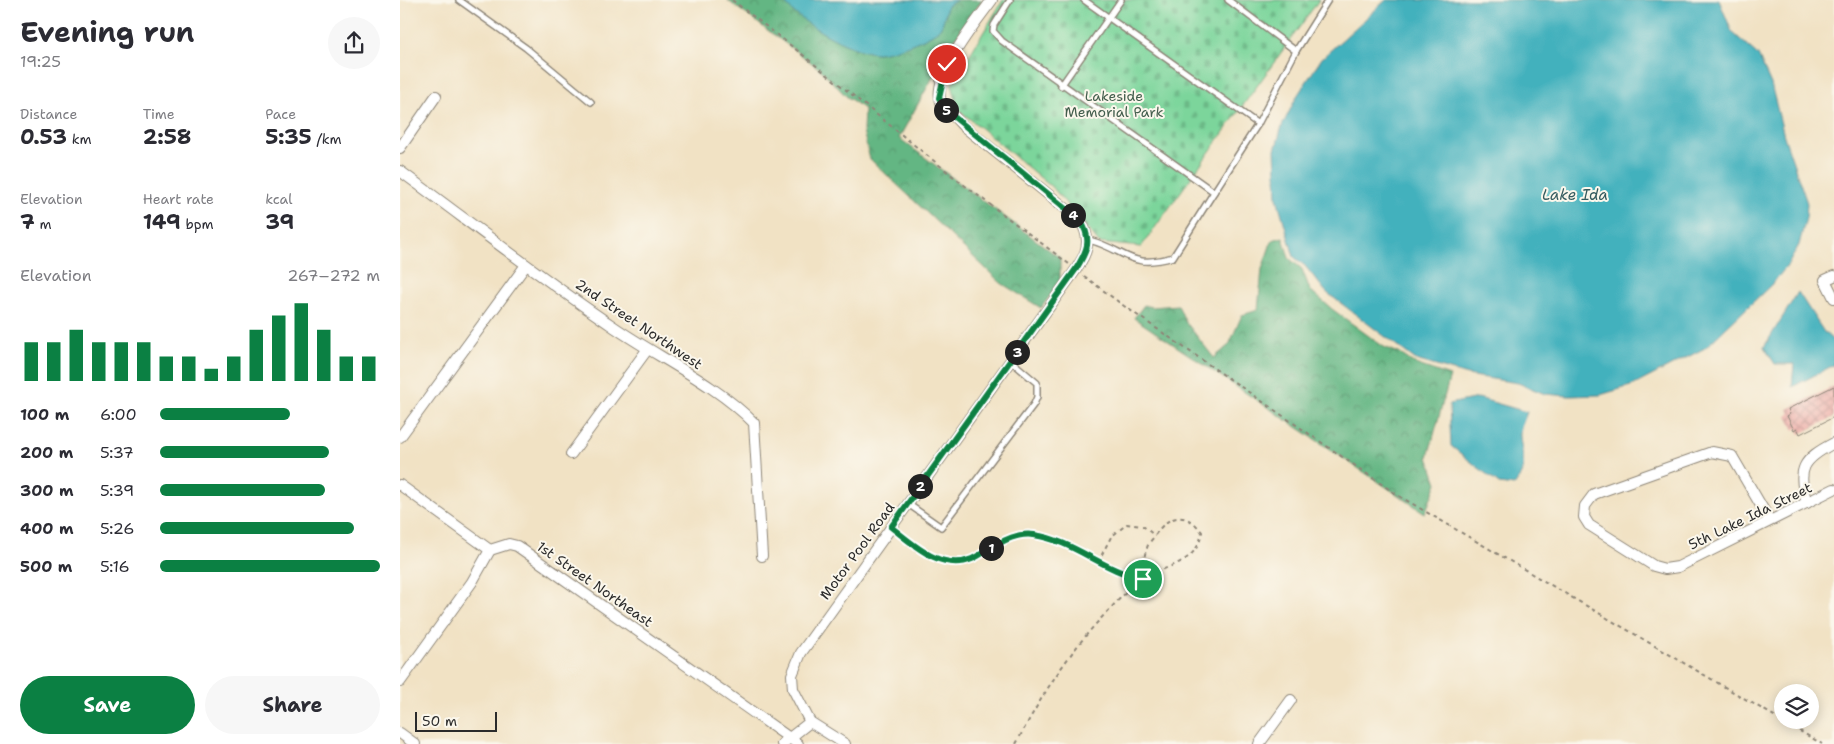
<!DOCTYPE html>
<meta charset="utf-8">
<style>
:root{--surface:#fff;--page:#f7f7f7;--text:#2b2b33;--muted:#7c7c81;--accent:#0b8043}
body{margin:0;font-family:"Shantell Sans",sans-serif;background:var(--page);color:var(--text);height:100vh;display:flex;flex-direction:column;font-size:19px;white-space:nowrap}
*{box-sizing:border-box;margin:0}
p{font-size:16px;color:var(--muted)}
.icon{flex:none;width:28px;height:28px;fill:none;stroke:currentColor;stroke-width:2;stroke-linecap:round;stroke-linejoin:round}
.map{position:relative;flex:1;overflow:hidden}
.drawer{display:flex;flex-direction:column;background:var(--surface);width:400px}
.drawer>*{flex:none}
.fabs{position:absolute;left:1374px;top:684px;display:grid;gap:10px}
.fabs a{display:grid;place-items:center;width:45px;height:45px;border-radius:50%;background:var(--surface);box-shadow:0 2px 12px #0003;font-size:25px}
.scale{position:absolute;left:15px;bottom:12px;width:82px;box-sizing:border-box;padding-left:5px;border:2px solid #2b2b2b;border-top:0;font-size:14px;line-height:18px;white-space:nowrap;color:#2b2b2b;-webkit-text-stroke:4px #fbf7ec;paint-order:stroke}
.pin{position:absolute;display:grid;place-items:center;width:42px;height:42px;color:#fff;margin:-21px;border:2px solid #fff;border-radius:50%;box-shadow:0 1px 5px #0007}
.km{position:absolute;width:25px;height:25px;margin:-12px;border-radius:50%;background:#222;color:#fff;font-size:14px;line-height:25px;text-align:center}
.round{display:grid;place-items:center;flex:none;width:52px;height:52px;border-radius:26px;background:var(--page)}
.head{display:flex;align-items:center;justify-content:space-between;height:85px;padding:0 20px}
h1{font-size:28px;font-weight:700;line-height:38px}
.metrics{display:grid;grid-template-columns:repeat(3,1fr);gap:8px;height:85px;padding:5px 20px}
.metrics div{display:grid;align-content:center}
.metrics b{font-size:21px;font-weight:700}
.metrics small{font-size:14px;font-weight:400}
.metrics p{font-size:14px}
.chart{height:140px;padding:10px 20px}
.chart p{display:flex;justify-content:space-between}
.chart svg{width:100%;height:90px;margin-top:5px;stroke:var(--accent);stroke-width:6}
.button{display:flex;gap:10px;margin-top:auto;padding:10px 20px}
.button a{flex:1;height:58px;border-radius:30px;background:var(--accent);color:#fff;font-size:20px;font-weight:700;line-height:58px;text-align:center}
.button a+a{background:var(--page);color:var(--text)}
ul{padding:0 20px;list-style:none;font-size:16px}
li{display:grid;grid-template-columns:80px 60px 1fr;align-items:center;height:38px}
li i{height:12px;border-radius:6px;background:var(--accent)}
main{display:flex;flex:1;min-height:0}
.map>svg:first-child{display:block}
.forest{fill:url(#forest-crowns);stroke:#487057}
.cemetery{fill:url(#cemetery-stones);stroke:#538063}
.water{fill:#42b1bd;stroke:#366e74}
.building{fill:url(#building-cross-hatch)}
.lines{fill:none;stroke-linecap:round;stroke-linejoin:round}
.lane-casing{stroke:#8e8678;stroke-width:8}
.street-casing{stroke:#8e8678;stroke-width:12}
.path{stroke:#8e8678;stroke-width:2;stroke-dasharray:4 4;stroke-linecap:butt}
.lane{stroke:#fff;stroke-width:5}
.street{stroke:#fff;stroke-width:10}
.route-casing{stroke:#fff;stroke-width:10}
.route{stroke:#0b8043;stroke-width:6}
.labels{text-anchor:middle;stroke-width:4;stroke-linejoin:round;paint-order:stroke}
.park-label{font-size:14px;fill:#435e4d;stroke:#fbf7ec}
.street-label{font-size:14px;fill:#2b2b2b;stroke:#fbf7ec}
.water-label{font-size:15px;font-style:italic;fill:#335a5e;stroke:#fbf7ec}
</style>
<main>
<section class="drawer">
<div class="head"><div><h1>Evening run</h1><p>19:25</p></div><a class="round"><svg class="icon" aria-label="share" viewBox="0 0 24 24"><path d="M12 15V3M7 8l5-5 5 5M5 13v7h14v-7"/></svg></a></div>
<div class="metrics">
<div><p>Distance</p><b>0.53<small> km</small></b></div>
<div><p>Time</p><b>2:58</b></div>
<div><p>Pace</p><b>5:35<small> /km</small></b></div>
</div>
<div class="metrics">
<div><p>Elevation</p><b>7<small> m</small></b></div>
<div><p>Heart rate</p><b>149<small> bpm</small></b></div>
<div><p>kcal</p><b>39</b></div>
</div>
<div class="chart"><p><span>Elevation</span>267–272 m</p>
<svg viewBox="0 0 160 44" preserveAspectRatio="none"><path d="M5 44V25M15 44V25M25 44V19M35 44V25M45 44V25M55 44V25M65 44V32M75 44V32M85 44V38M95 44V32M105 44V19M115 44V12M125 44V6M135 44V19M145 44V32M155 44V32"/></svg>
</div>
<ul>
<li><b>100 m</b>6:00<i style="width:59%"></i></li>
<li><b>200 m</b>5:37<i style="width:77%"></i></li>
<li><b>300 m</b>5:39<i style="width:75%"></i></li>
<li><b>400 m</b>5:26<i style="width:88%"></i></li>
<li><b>500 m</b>5:16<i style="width:100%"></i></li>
</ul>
<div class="button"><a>Save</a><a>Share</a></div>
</section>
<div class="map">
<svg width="1434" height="744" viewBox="0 0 1434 744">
<defs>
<pattern id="forest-crowns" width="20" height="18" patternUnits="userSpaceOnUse" patternTransform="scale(1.25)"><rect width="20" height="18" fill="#64b683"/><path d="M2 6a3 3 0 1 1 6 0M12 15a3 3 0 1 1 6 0" fill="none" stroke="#53946b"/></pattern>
<pattern id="cemetery-stones" width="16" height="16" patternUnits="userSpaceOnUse" patternTransform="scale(1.25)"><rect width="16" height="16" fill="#7bd59b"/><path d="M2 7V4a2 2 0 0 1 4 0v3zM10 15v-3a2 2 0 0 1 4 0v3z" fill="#6ab786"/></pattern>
<pattern id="building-cross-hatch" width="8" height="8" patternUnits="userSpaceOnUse" patternTransform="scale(1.25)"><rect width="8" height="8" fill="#eca49f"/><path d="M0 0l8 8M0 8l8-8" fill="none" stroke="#bf8682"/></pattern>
</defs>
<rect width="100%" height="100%" fill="#fbf7ec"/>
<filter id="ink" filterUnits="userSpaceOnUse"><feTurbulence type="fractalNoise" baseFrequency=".02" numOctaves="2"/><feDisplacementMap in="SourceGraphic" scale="10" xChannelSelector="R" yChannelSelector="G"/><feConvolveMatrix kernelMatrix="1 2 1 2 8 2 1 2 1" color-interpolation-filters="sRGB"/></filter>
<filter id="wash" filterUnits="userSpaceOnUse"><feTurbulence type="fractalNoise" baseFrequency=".0096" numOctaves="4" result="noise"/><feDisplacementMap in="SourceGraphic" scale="20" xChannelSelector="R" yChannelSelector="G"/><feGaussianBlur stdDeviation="1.12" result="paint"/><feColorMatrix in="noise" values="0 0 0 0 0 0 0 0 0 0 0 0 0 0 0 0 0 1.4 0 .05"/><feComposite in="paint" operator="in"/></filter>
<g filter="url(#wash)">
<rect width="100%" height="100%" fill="#f1e2c4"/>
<g class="forest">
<path d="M327,0H383C396,21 451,52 476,53C488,54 533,38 540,28C544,23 545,12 547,6L557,0H582L552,43L499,138L660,258V282L641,308L601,283L470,159L463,131L464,109L446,96L420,69Z"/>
<path d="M883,237L889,258L902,269L910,290L932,309L984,347L999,353L1015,364L1050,376L1028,457L1037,483L1025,513L734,318L744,305L752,307L778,305L785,321L814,358L829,345L842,315L858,310L862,269L872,240Z"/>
</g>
<path class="cemetery" d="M603,0H919L741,247L699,243L654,189L558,109L552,84Z"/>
<g class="water">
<path d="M383,0H557L547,6C545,13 544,23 540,28C533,38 488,54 476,53C451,52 396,21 383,0Z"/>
<path d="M986,0H1319L1332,32L1358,55L1371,84L1384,136L1407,203L1406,218L1399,245L1388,265L1372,284L1305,348L1234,385L1200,395L1169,396L1145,394L1118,383L1067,375L1016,360L926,292L905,266L894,257L877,198L875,150L882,126L897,96L922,58Z"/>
<path d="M1398,292L1424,332L1434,341V365L1392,387L1394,364H1375L1364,347Z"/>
<path d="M1078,398L1127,412C1125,419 1119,429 1120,436C1122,459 1129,465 1114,486L1099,484L1051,446L1049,404Z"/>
</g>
<g id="blocks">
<path class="building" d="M1434,386V417L1400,434L1397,428L1394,430L1387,416L1390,414L1388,409Z"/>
</g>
</g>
<g filter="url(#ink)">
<use href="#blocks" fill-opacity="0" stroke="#8e8678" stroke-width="1"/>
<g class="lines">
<g class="lane-casing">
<g id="lane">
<path d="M59,0L126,48L191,102"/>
<path d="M610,0L594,25L593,31L602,41L814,192L858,124L896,51L928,0"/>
<path d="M684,0L858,124"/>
<path d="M828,0L896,51"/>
<path d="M661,86L721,0"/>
<path d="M689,240C727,250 729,270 773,257L814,192"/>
<path d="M508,504L541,527L634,404L637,397V383L611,361"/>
</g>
</g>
<g class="street-casing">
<g id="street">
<path d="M0,148L36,96"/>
<path d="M0,171C71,223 141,278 214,327C259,358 316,384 354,423L362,556"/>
<path d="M1434,276L1425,280L1434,298"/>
<path d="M0,437L126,265"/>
<path d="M171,454L247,350"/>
<path d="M0,485L90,550L109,544L117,546L398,744"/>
<path d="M1407,503C1396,469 1403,459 1434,443"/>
<path d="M1370,521L1332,456L1312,452L1194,494L1185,506L1184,517L1189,525L1254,566L1265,569L1278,567L1434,489"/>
<path d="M0,682L72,582L90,550"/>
<path d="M0,733L15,744"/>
<path d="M382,744L410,722"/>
<path d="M445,744L410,722L393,689L392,675L401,653L662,289C678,266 698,248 680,220L562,125L541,102C531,76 577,21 592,0"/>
<path d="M859,744L891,700"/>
</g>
</g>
<g class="path">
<path d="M332,0L398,51L560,182L669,264"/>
<path d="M684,276L724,306L999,496L1422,744"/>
<path d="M499,533C520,549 542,570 570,559C579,556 588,549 597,544C606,540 615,534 625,534C667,534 701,570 742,579"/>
<path d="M698,562L711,537L727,524L743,526L755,536"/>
<path d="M616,744C643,693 669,651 709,610C719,599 731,587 743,579C767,564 797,565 802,532C786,511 769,514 755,535C753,539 748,543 747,548C743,557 744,569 743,579"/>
</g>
<use href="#lane" class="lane"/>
<use href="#street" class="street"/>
</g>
</g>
<g class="lines" filter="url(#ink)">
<g class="route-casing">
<path id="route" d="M547,64L539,98L548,112L680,220C693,240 687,251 676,269L491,527C513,544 541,572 572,559C581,555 589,548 598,544C610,537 621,533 634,535C672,540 704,571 743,579"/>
</g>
<use href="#route" class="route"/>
</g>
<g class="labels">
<g class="park-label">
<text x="714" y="101">Lakeside<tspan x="714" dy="16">Memorial Park</tspan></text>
</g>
<g class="street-label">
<text transform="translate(239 324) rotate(34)" y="5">2nd Street Northwest</text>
<text transform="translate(1350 516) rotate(-26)" y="5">5th Lake Ida Street</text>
<text transform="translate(457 551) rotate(-54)" y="5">Motor Pool Road</text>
<text transform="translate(195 584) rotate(35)" y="5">1st Street Northeast</text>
</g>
<g class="water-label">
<text x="1175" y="200">Lake Ida</text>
</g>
</g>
</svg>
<div class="fabs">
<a><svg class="icon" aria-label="layers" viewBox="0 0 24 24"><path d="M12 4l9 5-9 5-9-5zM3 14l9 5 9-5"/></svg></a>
</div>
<div class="scale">50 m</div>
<div class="pin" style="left:743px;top:579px;background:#1e9e55"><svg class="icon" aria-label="arrive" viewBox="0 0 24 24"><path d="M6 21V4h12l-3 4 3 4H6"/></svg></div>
<div class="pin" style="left:547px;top:64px;background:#d93025"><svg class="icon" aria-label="check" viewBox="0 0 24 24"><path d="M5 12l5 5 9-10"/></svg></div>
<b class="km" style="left:591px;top:548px">1</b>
<b class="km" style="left:520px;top:486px">2</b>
<b class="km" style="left:617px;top:352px">3</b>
<b class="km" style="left:673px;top:215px">4</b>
<b class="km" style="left:546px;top:110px">5</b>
</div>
</main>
